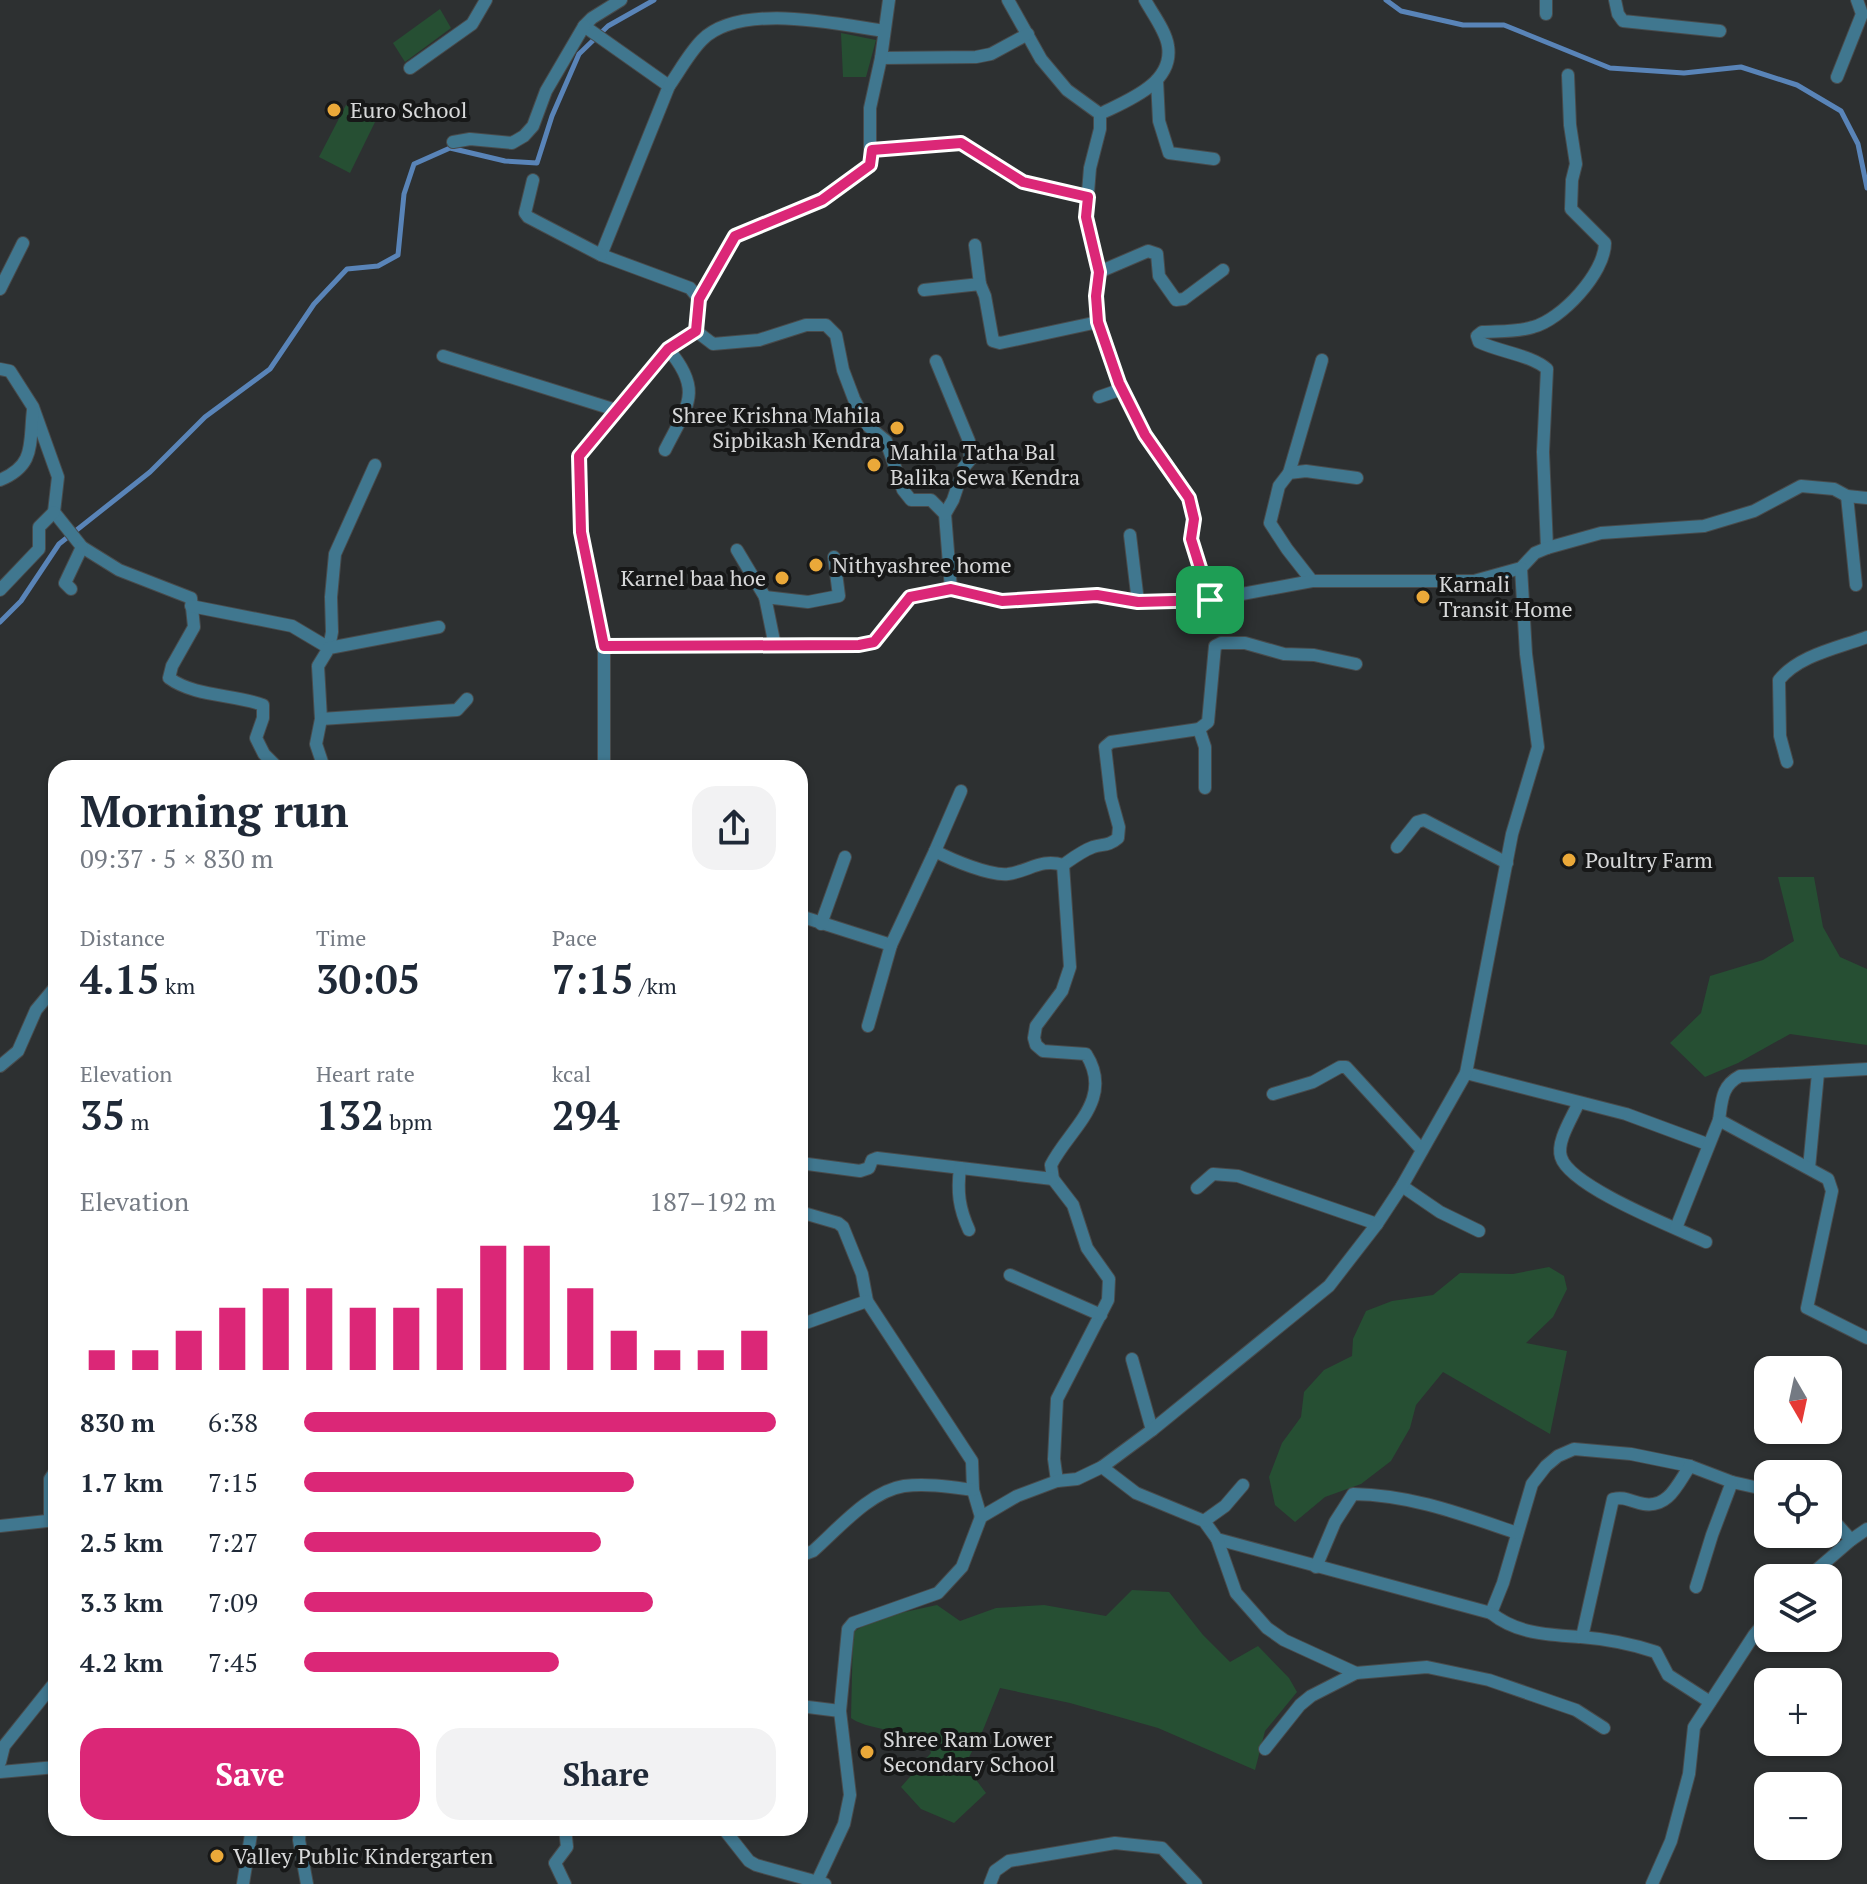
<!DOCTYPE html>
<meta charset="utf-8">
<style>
:root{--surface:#fff;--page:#f2f2f3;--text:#1f2937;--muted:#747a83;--accent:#db2777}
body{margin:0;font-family:"PT Serif",serif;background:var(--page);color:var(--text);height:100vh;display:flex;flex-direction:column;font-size:30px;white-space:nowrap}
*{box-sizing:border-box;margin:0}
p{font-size:26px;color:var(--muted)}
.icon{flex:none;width:44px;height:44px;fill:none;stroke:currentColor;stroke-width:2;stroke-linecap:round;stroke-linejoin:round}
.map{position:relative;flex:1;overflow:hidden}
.details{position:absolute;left:48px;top:760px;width:760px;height:1076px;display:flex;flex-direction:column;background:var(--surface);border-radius:24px;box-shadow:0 2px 6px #0004}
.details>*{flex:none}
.needle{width:52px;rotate:171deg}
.tools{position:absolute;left:1754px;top:1356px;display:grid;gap:16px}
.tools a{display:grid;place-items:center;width:88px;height:88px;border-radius:16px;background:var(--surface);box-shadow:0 2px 6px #0004;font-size:40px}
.pin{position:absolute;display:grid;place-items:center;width:68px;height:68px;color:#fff;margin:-34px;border-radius:16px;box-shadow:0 4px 12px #0006}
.round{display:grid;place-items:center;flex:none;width:84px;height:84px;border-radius:24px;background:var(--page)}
.summary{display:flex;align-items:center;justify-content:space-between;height:136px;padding:0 32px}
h1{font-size:44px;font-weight:600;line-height:60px}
.metrics{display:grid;grid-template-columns:repeat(3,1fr);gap:12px;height:136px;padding:8px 32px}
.metrics div{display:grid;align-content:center}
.metrics b{font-size:40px;font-weight:600}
.metrics small{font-size:22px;font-weight:400}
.metrics p{font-size:22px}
.chart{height:224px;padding:16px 32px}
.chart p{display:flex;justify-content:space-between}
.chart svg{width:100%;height:144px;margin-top:8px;stroke:var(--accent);stroke-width:6}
.action{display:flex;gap:16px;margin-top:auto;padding:16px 32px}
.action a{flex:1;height:92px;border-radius:24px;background:var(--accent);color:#fff;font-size:32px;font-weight:600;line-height:92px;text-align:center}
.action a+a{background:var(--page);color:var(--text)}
ul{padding:0 32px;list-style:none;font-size:26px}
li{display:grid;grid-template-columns:128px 96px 1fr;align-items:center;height:60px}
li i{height:20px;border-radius:10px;background:var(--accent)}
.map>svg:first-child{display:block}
.green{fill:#264f33}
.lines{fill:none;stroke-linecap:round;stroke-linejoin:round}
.stream{stroke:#5984b8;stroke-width:5}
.street-casing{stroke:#484b4c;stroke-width:14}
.street{stroke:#40778f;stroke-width:12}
.route-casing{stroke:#fff;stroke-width:16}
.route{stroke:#db2777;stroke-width:10}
.poi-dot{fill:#eba939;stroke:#171818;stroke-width:3}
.labels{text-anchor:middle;stroke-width:8;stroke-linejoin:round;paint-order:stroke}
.poi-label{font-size:22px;fill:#d7d8d9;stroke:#171818;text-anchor:start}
</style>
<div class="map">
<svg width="1867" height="1884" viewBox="0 0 1867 1884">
<rect width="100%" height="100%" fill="#2d3031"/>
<g class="green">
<path d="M440,9L451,28L405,62L393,43Z"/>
<path d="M841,33L876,40L866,77H843Z"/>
<path d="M346,105L376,120L350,173L319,157Z"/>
<path d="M1778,877H1814L1823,927L1840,957L1867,969V1045L1790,1034L1738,1063L1705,1077L1670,1043L1701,1013L1710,976L1763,960L1794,941Z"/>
<path d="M1549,1267L1564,1276L1567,1289L1553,1317L1526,1343L1567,1351L1550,1434L1443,1372L1416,1405L1410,1428L1391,1461L1361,1484L1325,1497L1295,1522L1275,1505L1269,1477L1282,1443L1301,1417L1304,1392L1324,1370L1352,1356L1353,1339L1366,1311L1392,1301L1433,1295L1460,1273L1513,1274Z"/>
<path d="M1132,1590L1169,1592L1203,1635L1230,1662L1258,1646L1289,1678L1297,1692L1265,1731L1255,1770L1158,1728L1070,1703L1000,1688L983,1730L965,1765L986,1793L954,1823L921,1809L901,1787L931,1753L925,1737C907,1733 863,1728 851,1718L853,1632L877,1618L937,1605L960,1621L996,1608L1044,1605L1106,1616Z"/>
</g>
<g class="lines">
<g class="stream">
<path d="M1386,0L1401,11L1463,25H1504L1610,68L1684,73L1741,67L1797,85L1841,111L1858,144L1867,188"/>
<path d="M0,622L21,601L59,544L150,472L205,417L270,369L314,304L347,269L378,266L398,255L404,194L414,164L450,148L505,161L537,163L552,116L579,54L608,26L654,0"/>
</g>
<g class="street-casing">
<g id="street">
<path d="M621,0L592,18L584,26L669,86L601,255L690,288L699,299"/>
<path d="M1008,0L1041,59L1067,90L1100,114V129L1090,168L1086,217L1099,272L1096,296L1098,322L1119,383L1145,435L1189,498L1194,519L1191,539L1210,600"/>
<path d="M1615,0L1618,14L1623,21L1720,31"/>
<path d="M1546,14V0"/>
<path d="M881,58L976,57L991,54L1028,34"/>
<path d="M410,68L472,24L486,0"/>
<path d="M1837,77L1862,14L1857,0"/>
<path d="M1157,80L1159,121L1169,153L1214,159"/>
<path d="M669,86C679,72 689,53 702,40C740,2 837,24 884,31"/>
<path d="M1100,114C1126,101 1174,84 1168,46C1166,31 1152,13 1145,0"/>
<path d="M453,142L470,139L512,143L524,136L533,126L546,91L584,26"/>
<path d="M872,150L961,143L1023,182L1088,197"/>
<path d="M533,180L525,213L528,217L601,255"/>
<path d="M975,245L980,284"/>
<path d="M1099,272L1148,251L1157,254L1159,276L1176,300L1184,299L1223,270"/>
<path d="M0,289L23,243"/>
<path d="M924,290L980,284L985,296L993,341L1000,343L1098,322"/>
<path d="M696,331L713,344L759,340L806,325H826L836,335L843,370L854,399L868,426L886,441L903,490L911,500H931L945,514L951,589"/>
<path d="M443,356L616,410"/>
<path d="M936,361L969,441L970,460L964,467L953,500L945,514"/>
<path d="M0,369L10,371L33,407L58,477L54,512L82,547L119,570L191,598L194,627L172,666L169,678C195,697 234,694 263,705V718L256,738L264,754L278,768"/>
<path d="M1099,397L1122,389"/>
<path d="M665,450C687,406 704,391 668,349"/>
<path d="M1289,473L1322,360"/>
<path d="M0,480C36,465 29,444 33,410"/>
<path d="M1847,496L1856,585"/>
<path d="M1130,535L1138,602"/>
<path d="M1547,548L1543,452L1547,369C1531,355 1500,352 1479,342L1477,336L1482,332C1499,331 1518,332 1533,327C1561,320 1605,273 1605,243L1571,209L1572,180L1576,164L1570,125L1568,75"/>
<path d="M737,550L765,597"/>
<path d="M1312,581L1287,549L1270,523L1279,486L1289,473L1306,471L1357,478"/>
<path d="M71,589L65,583L82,547"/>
<path d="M0,590L39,549V527L54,512"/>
<path d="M191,606L292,626L329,648L332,632L331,597L335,554L375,465"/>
<path d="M604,646L859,645L874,642L910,597L951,589L1002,601L1097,595L1138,602L1210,600L1312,581H1474L1521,568L1535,553L1547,548L1601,533L1704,526L1754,511L1801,486L1834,489L1847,496L1867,498"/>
<path d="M775,646L765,597L808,602L839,596L834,557"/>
<path d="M321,719L318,666L329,648L439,627"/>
<path d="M1199,729L1205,747V788"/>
<path d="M1787,762L1780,736L1779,680C1799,655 1838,648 1867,637"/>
<path d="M323,768H434"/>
<path d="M324,768L316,744L321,719L457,710L467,699"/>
<path d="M604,768V646L581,532L579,456L668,349L696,331L699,299L735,236L822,200L870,165V108L881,58L889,0"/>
<path d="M1397,847L1417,822L1424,820L1507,863"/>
<path d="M935,851L961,791"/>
<path d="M1063,865C1073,858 1082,851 1093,847C1103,844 1109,846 1118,838L1119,827L1111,798L1105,747L1111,742L1199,729L1208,722L1215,646L1221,643H1245L1284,654L1314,655L1356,664"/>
<path d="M800,916L891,945L935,851C952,860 990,876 1008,874C1029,871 1042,858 1063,865L1070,967L1062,991L1036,1026L1034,1038L1036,1045L1043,1051L1086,1054C1115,1100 1069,1129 1051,1165L1053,1179L1073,1205L1087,1248L1109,1279L1108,1300L1057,1399L1054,1459L1057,1481"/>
<path d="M821,924L845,857"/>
<path d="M868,1026L891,945"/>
<path d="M0,1066L18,1051L36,1010L56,986"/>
<path d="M1466,1073L1626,1114L1707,1144"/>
<path d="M1273,1094L1313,1082L1340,1067H1346L1422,1150"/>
<path d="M1578,1104C1572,1118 1556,1142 1561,1157C1570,1187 1676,1228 1706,1242"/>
<path d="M1719,1120C1722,1101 1721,1086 1740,1076L1867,1069"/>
<path d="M800,1163L860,1171L869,1168L872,1160L877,1158L1053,1179"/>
<path d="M960,1168C957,1192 959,1208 969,1230"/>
<path d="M1809,1168L1818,1073"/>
<path d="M1402,1186L1440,1212L1479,1231"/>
<path d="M1197,1188L1213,1174L1238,1176L1377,1224"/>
<path d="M800,1212L838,1223L843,1227L862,1274L867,1301L972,1461L973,1490L981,1517"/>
<path d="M1676,1228L1719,1120L1828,1179L1832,1191L1807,1308L1867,1338"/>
<path d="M1010,1275L1101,1315"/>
<path d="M800,1325L867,1301"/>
<path d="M1132,1359L1152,1430"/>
<path d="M1102,1467L1136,1493L1204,1521L1217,1539L1491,1613L1503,1583L1532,1484L1546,1466L1558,1456L1574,1449L1631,1454L1690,1466L1732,1482L1768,1490"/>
<path d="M1828,1514L1851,1540"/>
<path d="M50,1520V1479L56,1470"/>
<path d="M1204,1521L1225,1506L1243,1485"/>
<path d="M0,1526L56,1520"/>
<path d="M1217,1539L1236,1593L1267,1628L1284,1640L1356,1673L1427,1667L1489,1680L1576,1710L1604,1728"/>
<path d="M800,1556L813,1551C838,1529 870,1491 904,1486C927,1483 951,1487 973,1490"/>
<path d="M1316,1567L1335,1522L1353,1494C1412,1495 1461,1514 1517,1533"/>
<path d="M1807,1578L1851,1540L1867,1529"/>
<path d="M1696,1587L1712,1535L1732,1482"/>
<path d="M1491,1613C1517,1634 1549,1635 1581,1637C1607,1639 1632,1644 1656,1652L1668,1675L1710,1702"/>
<path d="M1582,1637L1613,1499C1626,1496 1631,1502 1644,1504C1669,1508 1678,1483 1690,1466"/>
<path d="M800,1706L840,1711"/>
<path d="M1265,1749L1300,1705L1311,1696L1356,1673"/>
<path d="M0,1762L4,1746L56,1681"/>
<path d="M0,1772L56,1767"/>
<path d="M300,1828L299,1840L307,1884"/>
<path d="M565,1828L567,1847L555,1863L565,1884"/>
<path d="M723,1828L749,1861L756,1865L825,1884"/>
<path d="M243,1884L252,1828"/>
<path d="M816,1884L844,1824L850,1795L840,1711L848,1629L853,1623L938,1593L962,1567L981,1517L1017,1496L1057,1481L1077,1479L1102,1467L1152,1430L1329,1286L1377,1224L1402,1186L1466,1073L1512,834L1538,747L1526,654L1521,568"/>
<path d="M990,1884L995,1871L1009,1861L1115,1843L1162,1848L1196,1884"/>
<path d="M1652,1884L1671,1841L1689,1774L1694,1727L1754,1635L1768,1618"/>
</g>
</g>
<use href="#street" class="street"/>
</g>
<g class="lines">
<g class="route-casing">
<path id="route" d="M961,143L1023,182L1088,197L1086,217L1099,272L1096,296L1098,322L1119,383L1145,435L1189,498L1194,519L1191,539L1210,600L1138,602L1097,595L1002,601L951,589L910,597L874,642L859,645L604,646L581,532L579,456L668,349L696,331L699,299L735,236L822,200L870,165L872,150Z"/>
</g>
<use href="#route" class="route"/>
</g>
<g class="poi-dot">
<circle cx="334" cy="110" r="8"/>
<circle cx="897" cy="428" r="8"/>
<circle cx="874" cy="465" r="8"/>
<circle cx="816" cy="565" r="8"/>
<circle cx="782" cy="578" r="8"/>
<circle cx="1423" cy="597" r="8"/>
<circle cx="1569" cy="860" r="8"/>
<circle cx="867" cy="1752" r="8"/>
<circle cx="217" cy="1856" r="8"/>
</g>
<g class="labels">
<g class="poi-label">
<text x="350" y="118">Euro School</text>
<text x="881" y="423" text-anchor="end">Shree Krishna Mahila<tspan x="881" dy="25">Sipbikash Kendra</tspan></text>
<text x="890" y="460">Mahila Tatha Bal<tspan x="890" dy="25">Balika Sewa Kendra</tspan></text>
<text x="832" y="573">Nithyashree home</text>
<text x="766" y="586" text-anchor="end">Karnel baa hoe</text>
<text x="1439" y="592">Karnali<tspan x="1439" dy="25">Transit Home</tspan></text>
<text x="1585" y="868">Poultry Farm</text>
<text x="883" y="1747">Shree Ram Lower<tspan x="883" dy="25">Secondary School</tspan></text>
<text x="233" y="1864">Valley Public Kindergarten</text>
</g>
</g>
</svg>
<div class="tools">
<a><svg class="needle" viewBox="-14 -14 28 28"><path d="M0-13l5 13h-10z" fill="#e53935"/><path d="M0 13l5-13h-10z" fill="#747a83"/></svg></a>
<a><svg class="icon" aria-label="locate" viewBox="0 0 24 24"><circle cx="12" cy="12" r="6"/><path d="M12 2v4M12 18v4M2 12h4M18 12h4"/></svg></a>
<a><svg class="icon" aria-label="layers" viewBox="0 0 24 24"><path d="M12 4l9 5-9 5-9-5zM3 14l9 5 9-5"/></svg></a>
<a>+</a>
<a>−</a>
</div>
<div class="pin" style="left:1210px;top:600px;background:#1e9e55"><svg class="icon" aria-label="arrive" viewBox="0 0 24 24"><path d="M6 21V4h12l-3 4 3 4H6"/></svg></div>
<section class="details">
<div class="summary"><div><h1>Morning run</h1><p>09:37 · 5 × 830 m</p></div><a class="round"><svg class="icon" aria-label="share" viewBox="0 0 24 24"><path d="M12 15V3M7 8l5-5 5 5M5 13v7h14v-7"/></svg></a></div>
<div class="metrics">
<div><p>Distance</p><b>4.15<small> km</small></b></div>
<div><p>Time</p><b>30:05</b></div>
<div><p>Pace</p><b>7:15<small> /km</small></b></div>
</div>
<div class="metrics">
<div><p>Elevation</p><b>35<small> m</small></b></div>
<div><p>Heart rate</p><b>132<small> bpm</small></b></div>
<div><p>kcal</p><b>294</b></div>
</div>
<div class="chart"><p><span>Elevation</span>187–192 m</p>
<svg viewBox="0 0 160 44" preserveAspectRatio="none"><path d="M5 44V38M15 44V38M25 44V32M35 44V25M45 44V19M55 44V19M65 44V25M75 44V25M85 44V19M95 44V6M105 44V6M115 44V19M125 44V32M135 44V38M145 44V38M155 44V32"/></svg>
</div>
<ul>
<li><b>830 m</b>6:38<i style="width:100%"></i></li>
<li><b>1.7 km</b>7:15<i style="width:70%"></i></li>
<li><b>2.5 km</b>7:27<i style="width:63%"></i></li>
<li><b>3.3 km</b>7:09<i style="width:74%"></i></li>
<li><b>4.2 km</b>7:45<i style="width:54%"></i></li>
</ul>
<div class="action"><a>Save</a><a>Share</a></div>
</section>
</div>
